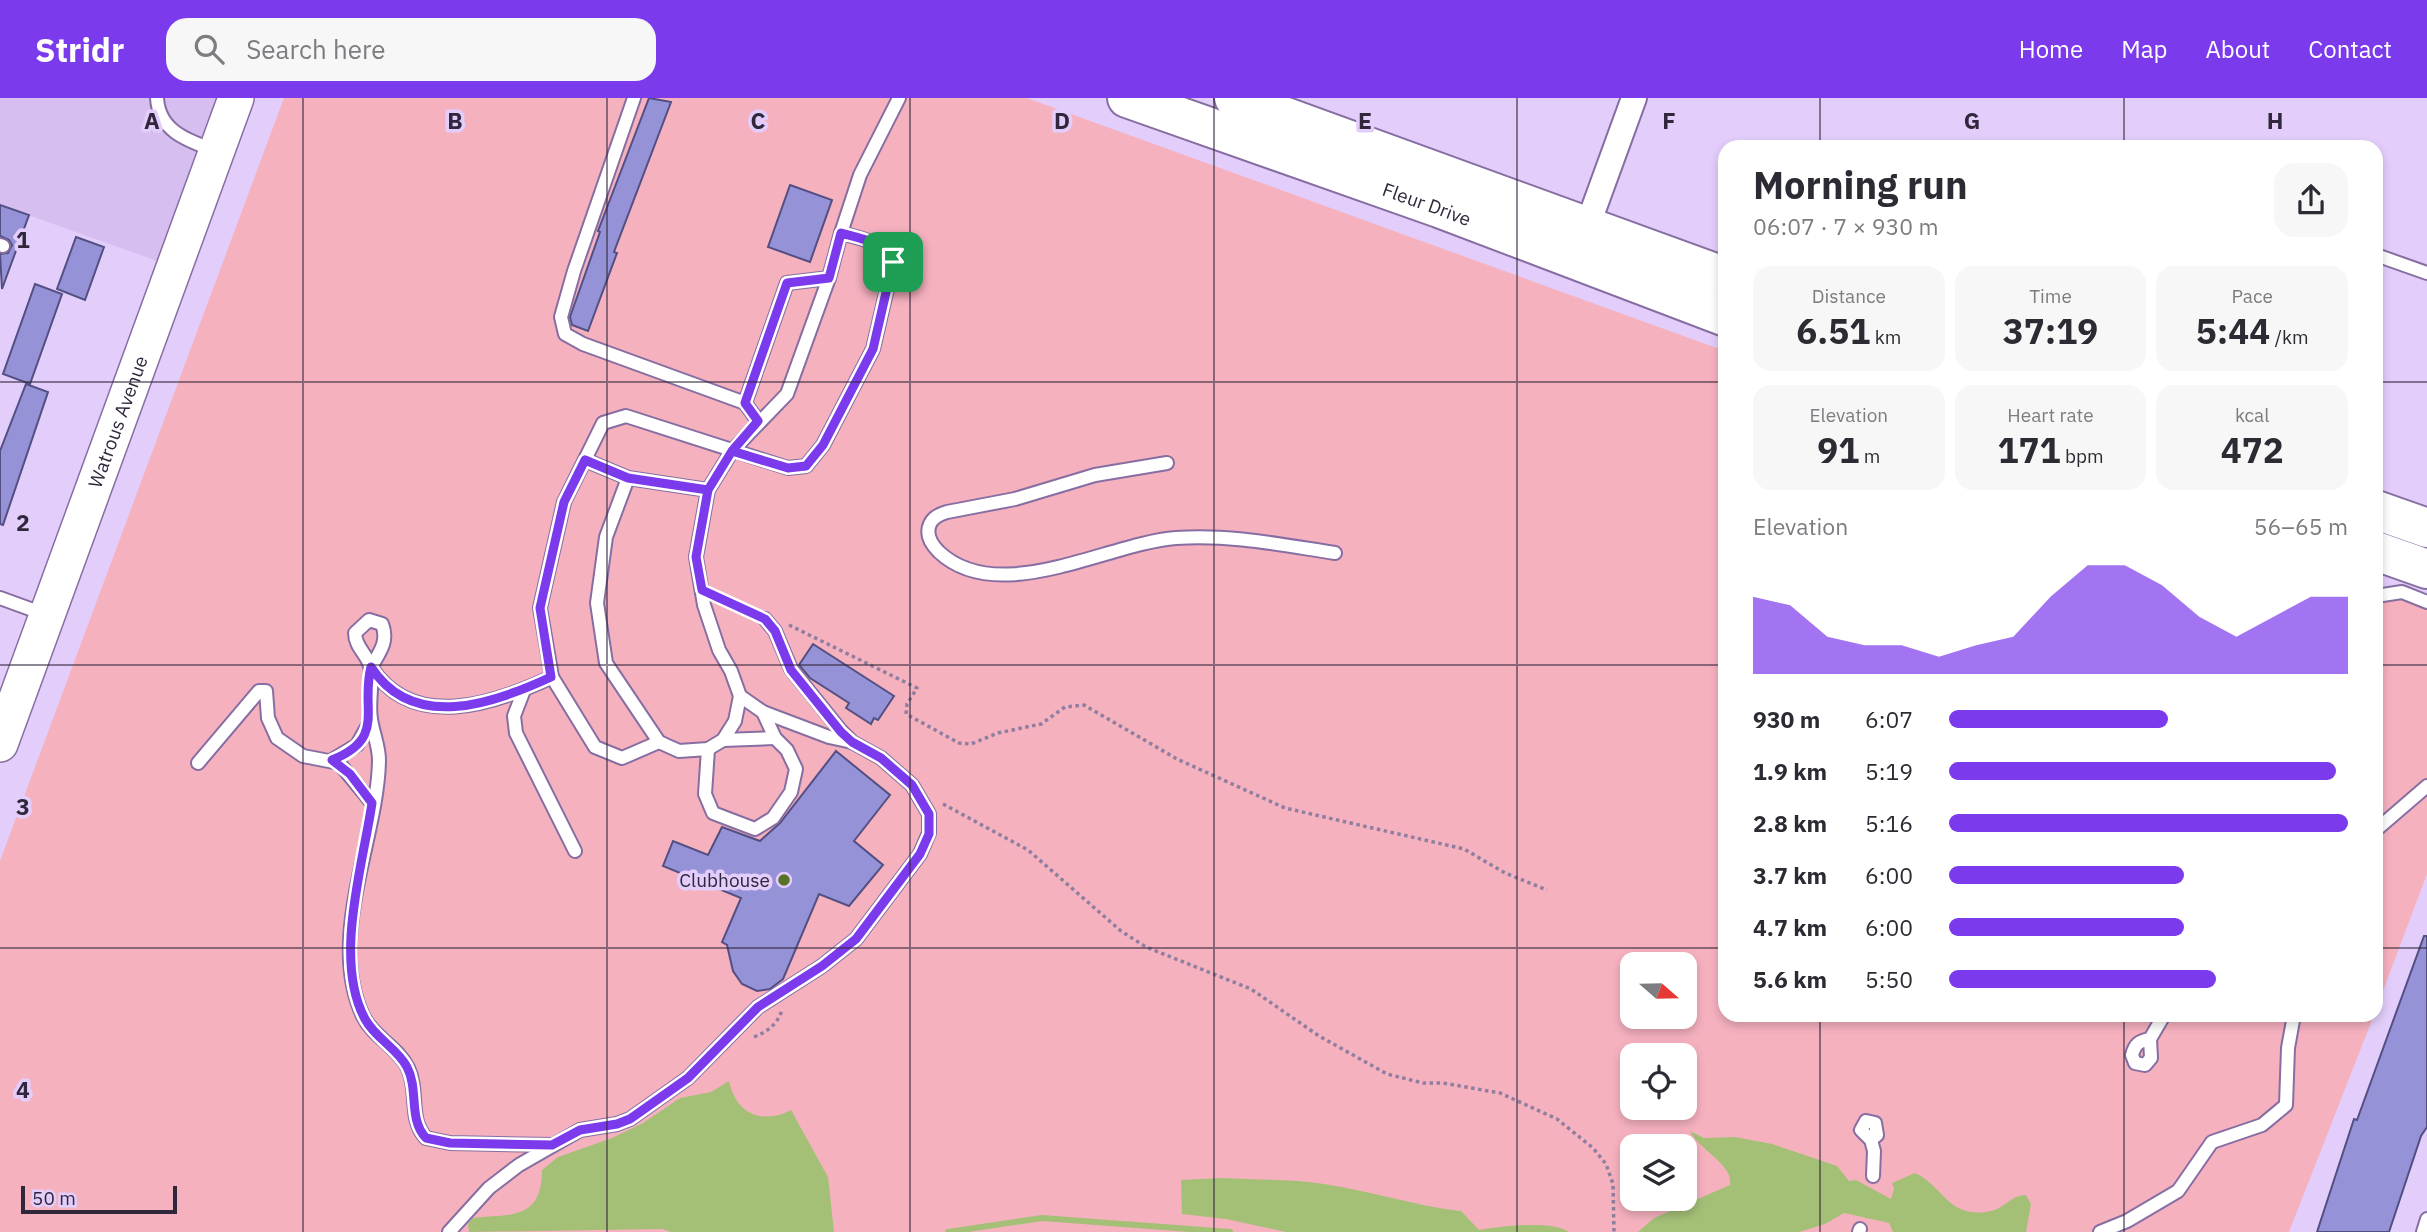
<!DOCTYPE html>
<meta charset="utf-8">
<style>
:root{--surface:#fff;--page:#f7f7f7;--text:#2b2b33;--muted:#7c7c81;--accent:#7c3aed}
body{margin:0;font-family:"IBM Plex Sans",sans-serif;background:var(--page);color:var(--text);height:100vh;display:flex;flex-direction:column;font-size:26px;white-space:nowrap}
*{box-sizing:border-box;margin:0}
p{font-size:23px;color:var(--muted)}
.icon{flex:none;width:38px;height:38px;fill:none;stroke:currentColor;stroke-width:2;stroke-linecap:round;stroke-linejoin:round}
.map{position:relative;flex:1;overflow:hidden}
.panel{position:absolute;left:1718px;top:42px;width:665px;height:882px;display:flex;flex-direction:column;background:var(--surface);border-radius:21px;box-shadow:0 4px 10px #0003}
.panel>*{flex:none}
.needle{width:46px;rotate:110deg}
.fabs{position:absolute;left:1620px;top:854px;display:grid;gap:14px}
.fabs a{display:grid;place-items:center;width:77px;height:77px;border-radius:14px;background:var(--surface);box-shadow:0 4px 10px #0003;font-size:35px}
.scale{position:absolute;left:21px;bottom:18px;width:156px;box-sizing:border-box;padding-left:7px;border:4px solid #31273c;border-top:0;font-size:19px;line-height:24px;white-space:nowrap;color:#31273c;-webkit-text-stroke:5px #e3cefb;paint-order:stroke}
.pin{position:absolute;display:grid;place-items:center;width:60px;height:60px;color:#fff;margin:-30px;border-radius:14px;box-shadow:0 4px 10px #0006}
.round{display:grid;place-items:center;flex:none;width:74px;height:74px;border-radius:21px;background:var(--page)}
.overview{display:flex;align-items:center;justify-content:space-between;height:119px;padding:0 35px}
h1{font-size:38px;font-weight:700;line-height:52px}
.metrics{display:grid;grid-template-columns:repeat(3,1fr);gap:10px;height:119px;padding:7px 35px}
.metrics div{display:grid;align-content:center;border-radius:18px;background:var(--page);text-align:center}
.metrics b{font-size:35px;font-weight:700}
.metrics small{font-size:19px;font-weight:400}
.metrics p{font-size:19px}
.chart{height:196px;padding:14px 35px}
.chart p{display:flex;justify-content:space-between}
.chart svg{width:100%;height:126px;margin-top:7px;fill:var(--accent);opacity:.7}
ul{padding:0 35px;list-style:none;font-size:23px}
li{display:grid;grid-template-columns:112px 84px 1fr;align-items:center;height:52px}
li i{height:18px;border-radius:9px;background:var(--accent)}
header{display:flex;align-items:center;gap:42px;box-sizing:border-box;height:98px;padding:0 35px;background:var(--accent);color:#fff}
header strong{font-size:33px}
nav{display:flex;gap:38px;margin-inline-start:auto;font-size:24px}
.search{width:490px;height:63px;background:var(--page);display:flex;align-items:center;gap:18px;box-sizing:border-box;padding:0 24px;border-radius:21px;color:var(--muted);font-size:26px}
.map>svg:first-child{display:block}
.built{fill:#d6bff0}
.green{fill:#f6b1bf;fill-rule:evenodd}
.water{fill:#a4c077}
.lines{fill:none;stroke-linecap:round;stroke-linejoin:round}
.stream{stroke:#a4c077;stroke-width:6}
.building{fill:#9692d8;stroke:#534f82;stroke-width:2}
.lane-casing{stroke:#876ea2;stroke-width:16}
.street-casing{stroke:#876ea2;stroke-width:28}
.secondary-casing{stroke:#876ea2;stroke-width:38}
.primary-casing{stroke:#876ea2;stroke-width:42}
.path{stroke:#8e7e9f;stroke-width:3.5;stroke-dasharray:3.5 3.5;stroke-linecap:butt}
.lane{stroke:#fff;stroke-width:12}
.street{stroke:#fff;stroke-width:24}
.secondary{stroke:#fff;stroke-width:35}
.primary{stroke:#fff;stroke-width:38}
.route-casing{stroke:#fff;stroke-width:14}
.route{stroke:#7c3aed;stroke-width:9}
.grid{fill:none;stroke:#31273c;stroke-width:2;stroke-opacity:0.55}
.poi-dot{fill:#597326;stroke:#e3cefb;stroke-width:2.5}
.labels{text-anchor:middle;stroke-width:7;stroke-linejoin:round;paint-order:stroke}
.street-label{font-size:19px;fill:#31273c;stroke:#e3cefb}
.poi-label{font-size:19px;fill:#31273c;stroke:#e3cefb;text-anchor:end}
.grid-label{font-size:23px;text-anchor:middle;font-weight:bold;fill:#31273c;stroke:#e3cefb;stroke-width:7;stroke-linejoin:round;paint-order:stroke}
</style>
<header>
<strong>Stridr</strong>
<div class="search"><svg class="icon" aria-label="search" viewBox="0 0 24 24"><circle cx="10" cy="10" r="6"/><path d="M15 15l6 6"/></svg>Search here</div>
<nav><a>Home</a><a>Map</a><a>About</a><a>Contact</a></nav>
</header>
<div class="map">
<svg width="2427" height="1134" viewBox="0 0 2427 1134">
<rect width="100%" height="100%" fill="#e3cefb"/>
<path class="built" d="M0,0H236L174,169L0,107Z"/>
<g class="green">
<path d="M284,0H1027L1725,253L1726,917H2374L2289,1134H0V763ZM1633,866H1685V919H1633ZM1633,957H1685V1010H1633ZM1633,1048H1685V1101H1633Z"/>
<path d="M2377,490L2427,508V776L2377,909Z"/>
</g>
<g class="water">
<path d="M729,983C736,1016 762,1027 791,1012L828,1079L834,1134H671L662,1131L469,1134L468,1126L473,1120C509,1116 542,1123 542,1072L558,1059L612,1040L643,1025L680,1000L711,994Z"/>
<path d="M1690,1033L1704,1040L1735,1039L1772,1046L1837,1068L1849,1083L1856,1082L1891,1101L1894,1091L1892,1085L1915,1075C1944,1088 1948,1122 1991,1113C2005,1110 2011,1097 2026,1097L2031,1106L2026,1134H1893L1889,1125L1844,1115L1825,1126L1799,1134H1638L1654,1120L1730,1087C1734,1067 1698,1051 1690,1033Z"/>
<path d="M1222,1080C1256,1082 1291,1081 1324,1086C1371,1093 1415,1108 1461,1113L1479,1132C1499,1128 1553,1122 1569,1134H1286L1226,1121L1182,1116L1181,1082Z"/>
</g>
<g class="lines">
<path class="stream" d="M948,1134L1042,1120L1230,1134"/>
</g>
<g class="building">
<path d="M649,0L671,4L614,154L617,155L588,233L572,227L570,219L600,134L598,133Z"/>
<path d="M790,87L832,102L810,164L768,149Z"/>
<path d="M0,107L29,117L2,191L0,156L8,155L12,147L9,142L0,138Z"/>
<path d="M76,139L104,149L85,202L57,191Z"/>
<path d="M35,186L62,196L30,286L3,276Z"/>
<path d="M26,286L48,294L3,427L0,426V353Z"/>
<path d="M813,546L894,598L878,622L874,620L871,626L846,610L849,605L810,580L799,567Z"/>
<path d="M836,653L890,697L854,743L883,767L849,808L819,796L783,881L770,891L757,893L742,886L733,873L727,847L722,844L741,800L663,768L673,743L708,757L722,729L760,743L780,725Z"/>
<path d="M2424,838H2427V1029L2421,1038L2389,1134H2317L2354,1021L2357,1022Z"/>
</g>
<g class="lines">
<g class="lane-casing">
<g id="lane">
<path d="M157,0C159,34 189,43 216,53"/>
<path d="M634,0L574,173L561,219L565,236L583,246L745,305"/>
<path d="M0,147L3,148"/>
<path d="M2376,157L2427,175"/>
<path d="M758,323L745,305L787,185L829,180"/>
<path d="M585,362L628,380"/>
<path d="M1167,365L1095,377L1015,401L947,414C940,416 933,419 930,426C925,437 932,447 939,454C999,510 1108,445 1176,440C1230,436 1282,447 1335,455"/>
<path d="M708,392L628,380L606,439L597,505L606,565L659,644L679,653L708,651L723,642L735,623L740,598L731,573L719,552L704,507L696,459L708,392L732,353L787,296L829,180L841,135"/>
<path d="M2376,498L2402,494L2427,504"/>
<path d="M0,500L44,516"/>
<path d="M552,579C494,606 413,634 371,569C379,555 389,544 382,526L369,522L355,535C355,549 367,556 370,568C374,583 368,604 371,621C373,635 379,648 379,662C378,741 326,839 363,918C373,939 398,949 408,970C419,993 408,1021 426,1040L450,1045L552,1047"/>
<path d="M524,592L514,618L516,635L575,753"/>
<path d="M763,614L829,639L852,644"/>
<path d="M723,642L775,640"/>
<path d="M659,644L622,660L595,649L552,579L540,510L564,404L603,325L626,318L788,370L806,368L823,347L873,251L893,165C883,143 862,141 841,135L860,77L899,0"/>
<path d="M708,651L705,696L713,715L755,731L773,720L791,694L796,671L787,652L775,640L763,614L740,598"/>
<path d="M332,662L357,647L371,622"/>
<path d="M198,665L259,593H266L268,620L277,640L303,658L339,665L372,705"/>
<path d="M2376,732L2427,688"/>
<path d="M2150,941C2139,943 2135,946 2132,957L2135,965L2145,967L2151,960L2150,941L2164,917"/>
<path d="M1871,1042L1877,1037L1875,1025L1866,1023L1861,1032L1871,1042L1874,1053L1873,1078"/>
<path d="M449,1134L489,1090L519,1067L580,1032L617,1026L630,1021L688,980L758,909L822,868L856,841L920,756L929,735V716L912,687L881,660L852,644L841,633L791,571L775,533L765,521"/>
<path d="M1859,1134L1860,1131"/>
<path d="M2100,1134L2127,1123L2178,1093L2212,1044L2262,1027L2286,1007L2288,950L2294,917"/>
<path d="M2423,1134L2427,1121"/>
</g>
</g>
<g class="street-casing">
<path id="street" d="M1574,134L1587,129L1634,0"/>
</g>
<g class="secondary-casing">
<g id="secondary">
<path id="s1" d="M0,646L236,0"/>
</g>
</g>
<g class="primary-casing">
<g id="primary">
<path id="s2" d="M1127,0L1439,110L1726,219"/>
<path d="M1234,0L1726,179"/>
<path d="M2376,412L2427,430"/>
<path d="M2376,453L2427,471"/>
</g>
</g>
<g class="path">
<path d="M718,499L752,514"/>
<path d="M789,527L917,590L907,606L906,616L959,645L971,646L998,635L1041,626L1065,609L1084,607L1177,661L1285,710L1464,751L1505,775L1547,792"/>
<path d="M943,706L1028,752L1121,833L1146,849L1251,891L1319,938L1387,976L1423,985H1443L1500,995L1557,1021L1593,1050L1606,1066L1613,1086L1614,1134"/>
<path d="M754,939C768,933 777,927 782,912"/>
</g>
<use href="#lane" class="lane"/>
<use href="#street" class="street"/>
<use href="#secondary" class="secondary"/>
<use href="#primary" class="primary"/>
</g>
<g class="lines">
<g class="route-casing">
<path id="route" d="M893,164C883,143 862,141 841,135L829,180L787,185L745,305L758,323L732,353L708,392L628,380L585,362L564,404L540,510L551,579C493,606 413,634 371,569C360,611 387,640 332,662L350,676L372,705C363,767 333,862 365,921C375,940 397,950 407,969C419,992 408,1021 426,1040L450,1045L552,1047L580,1032L617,1026L630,1021L688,980L758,909L822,868L856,841L920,756L929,736V716L912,687L881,660L852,644L841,634L791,572L775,533L765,521L702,492L696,459L708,392L732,353L788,370L806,368L823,347L873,251L893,164"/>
</g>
<use href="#route" class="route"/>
</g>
<path class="grid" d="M303,0V1134M607,0V1134M910,0V1134M1214,0V1134M1517,0V1134M1820,0V49M2124,0V49M0,284H1726M2376,284H2427M0,567H1726M2376,567H2427M0,850H1726M2376,850H2427M1820,917V1134M2124,917V1134"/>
<circle class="poi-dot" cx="784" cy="782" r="7"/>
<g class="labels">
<g class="street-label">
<text dy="7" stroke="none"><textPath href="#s2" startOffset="318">Fleur Drive</textPath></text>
<text dy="7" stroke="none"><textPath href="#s1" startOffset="343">Watrous Avenue</textPath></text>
</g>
<g class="poi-label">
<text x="770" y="789">Clubhouse</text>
</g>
</g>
<g class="grid-label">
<text x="152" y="31">A</text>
<text x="455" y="31">B</text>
<text x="758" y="31">C</text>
<text x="1062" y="31">D</text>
<text x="1365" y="31">E</text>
<text x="1669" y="31">F</text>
<text x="1972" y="31">G</text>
<text x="2275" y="31">H</text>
<text x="23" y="150">1</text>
<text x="23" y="433">2</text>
<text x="23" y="717">3</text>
<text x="23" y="1000">4</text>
</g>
</svg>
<div class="fabs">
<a><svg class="needle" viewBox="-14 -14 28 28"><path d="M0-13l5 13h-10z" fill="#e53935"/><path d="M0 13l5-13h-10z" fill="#7c7c81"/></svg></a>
<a><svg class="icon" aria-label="locate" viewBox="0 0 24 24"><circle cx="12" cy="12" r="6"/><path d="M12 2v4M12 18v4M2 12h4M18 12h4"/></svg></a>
<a><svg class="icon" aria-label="layers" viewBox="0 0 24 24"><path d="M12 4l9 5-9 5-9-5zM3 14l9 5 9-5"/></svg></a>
</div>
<div class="scale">50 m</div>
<div class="pin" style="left:893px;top:164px;background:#1e9e55"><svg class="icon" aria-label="arrive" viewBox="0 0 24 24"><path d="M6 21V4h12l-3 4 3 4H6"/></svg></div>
<section class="panel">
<div class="overview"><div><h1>Morning run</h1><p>06:07 · 7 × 930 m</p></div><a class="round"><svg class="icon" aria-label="share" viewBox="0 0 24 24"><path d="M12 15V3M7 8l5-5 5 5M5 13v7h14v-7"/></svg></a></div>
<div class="metrics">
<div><p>Distance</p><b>6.51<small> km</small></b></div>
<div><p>Time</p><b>37:19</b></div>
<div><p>Pace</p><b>5:44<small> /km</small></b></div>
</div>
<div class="metrics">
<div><p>Elevation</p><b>91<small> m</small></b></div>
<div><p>Heart rate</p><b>171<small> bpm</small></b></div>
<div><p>kcal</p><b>472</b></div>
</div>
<div class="chart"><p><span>Elevation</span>56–65 m</p>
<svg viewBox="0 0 160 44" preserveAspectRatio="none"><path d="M0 44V17L10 20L20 31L30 34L40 34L50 38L60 34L70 31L80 17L90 6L100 6L110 13L120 24L130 31L140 24L150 17L160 17V44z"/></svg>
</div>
<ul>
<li><b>930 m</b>6:07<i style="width:55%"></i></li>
<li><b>1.9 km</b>5:19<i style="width:97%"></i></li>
<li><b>2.8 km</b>5:16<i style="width:100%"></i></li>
<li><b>3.7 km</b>6:00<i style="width:59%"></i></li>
<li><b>4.7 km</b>6:00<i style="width:59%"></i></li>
<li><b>5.6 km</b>5:50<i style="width:67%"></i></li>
</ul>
</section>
</div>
